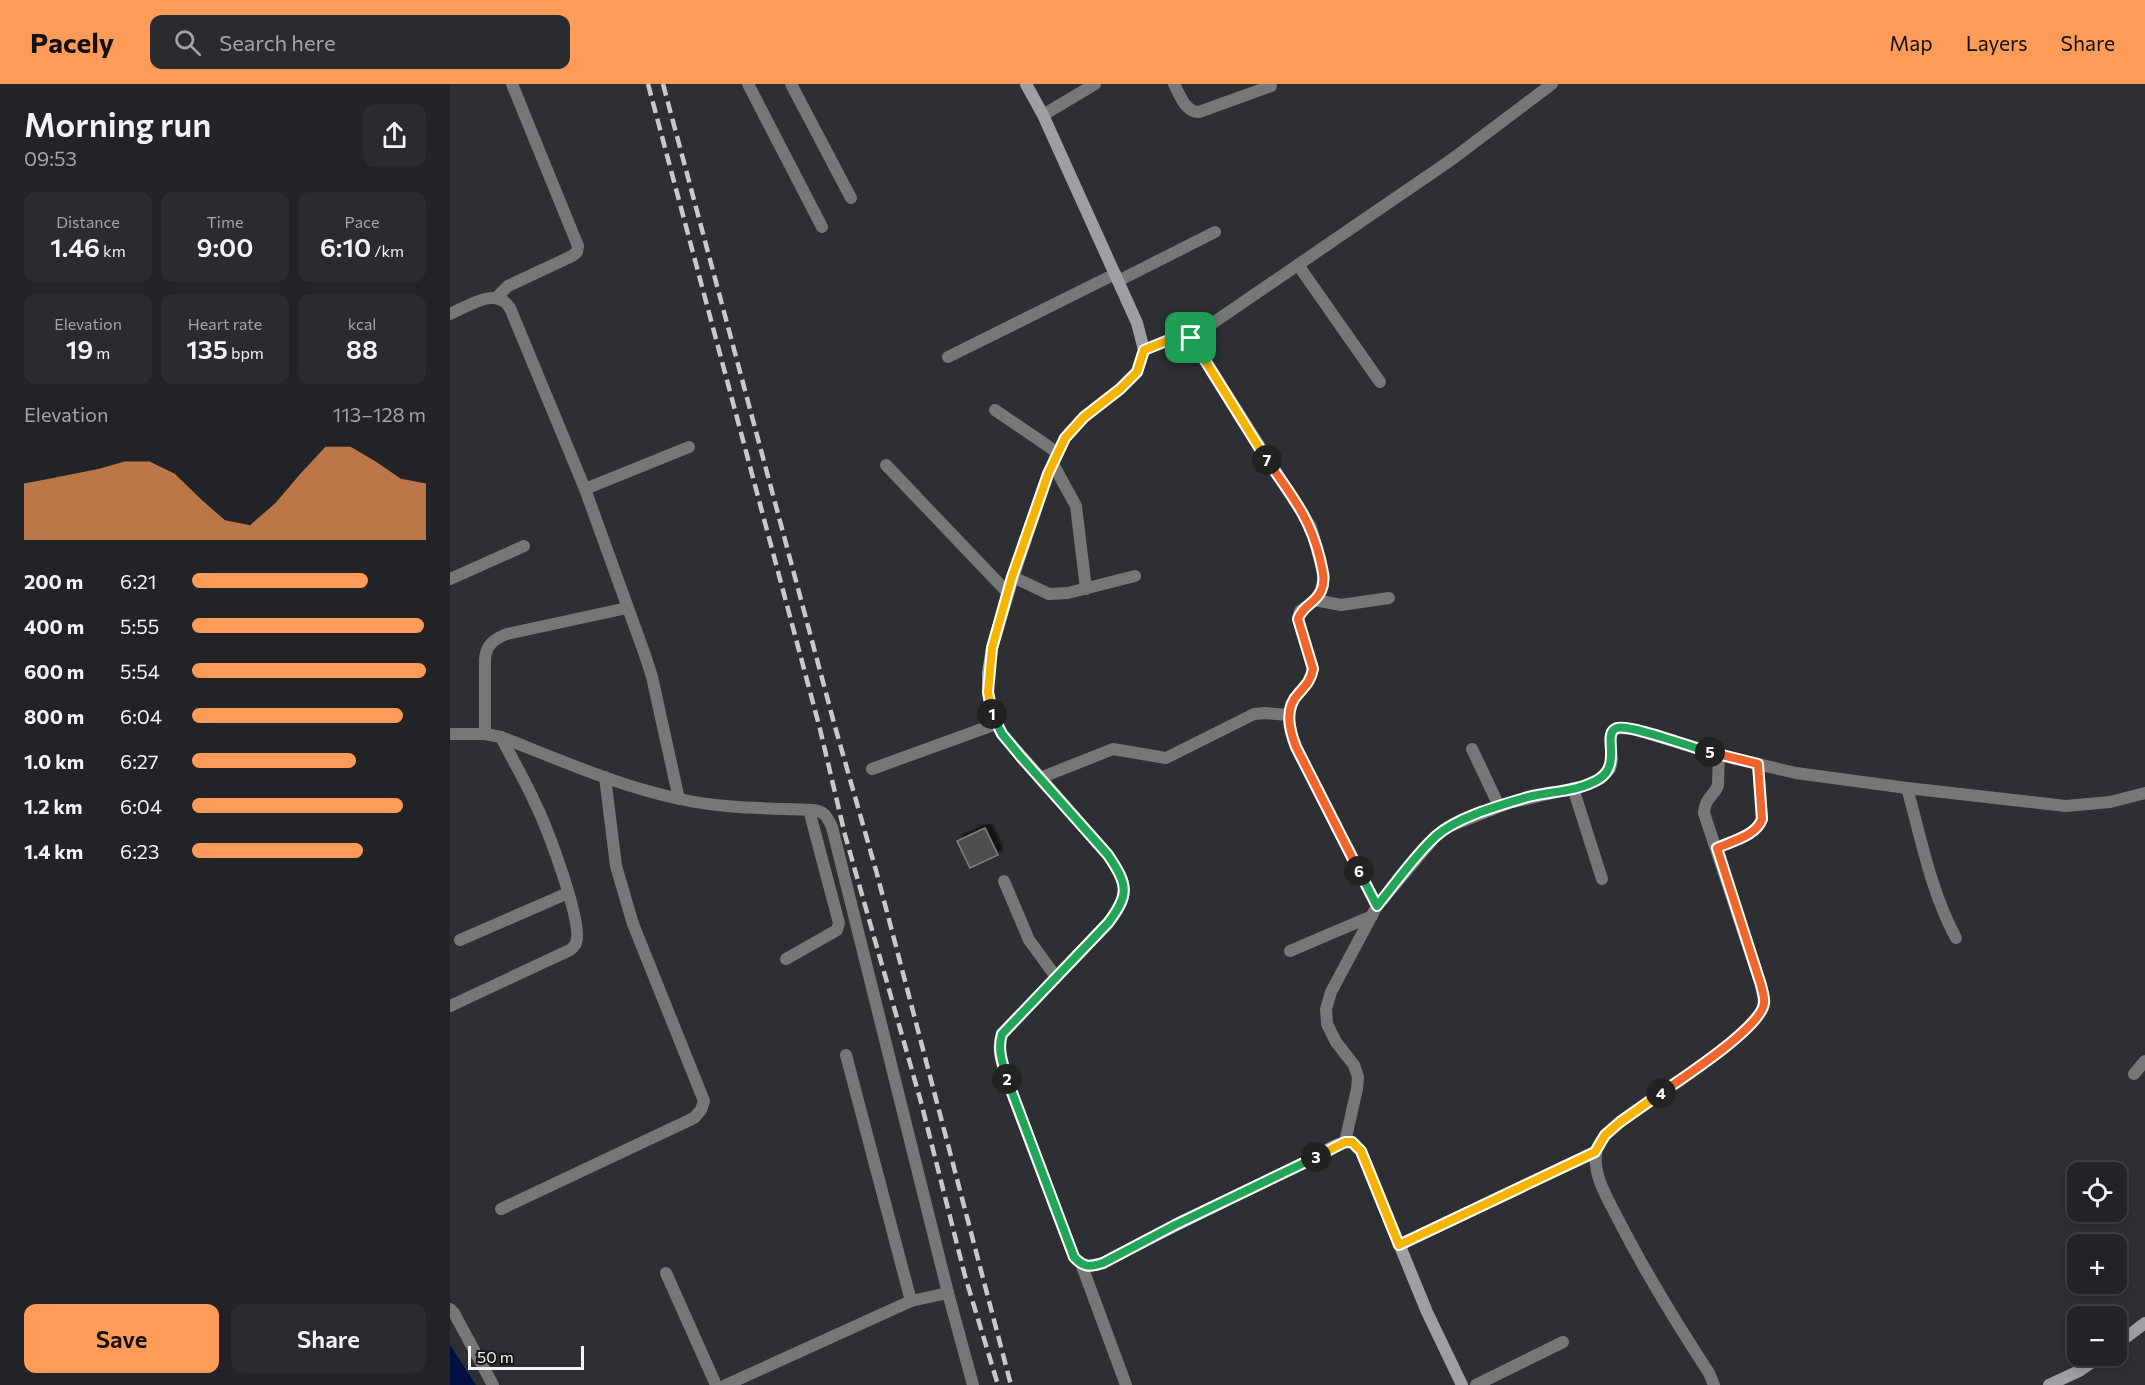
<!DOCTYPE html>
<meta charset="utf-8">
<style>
:root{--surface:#222326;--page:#2a2b2e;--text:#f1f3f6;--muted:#a2a4a7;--line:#3f4043;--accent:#fe9b59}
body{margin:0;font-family:Commissioner,sans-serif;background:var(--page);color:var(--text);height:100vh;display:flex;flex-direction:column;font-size:22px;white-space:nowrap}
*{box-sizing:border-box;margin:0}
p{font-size:20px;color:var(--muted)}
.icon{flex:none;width:33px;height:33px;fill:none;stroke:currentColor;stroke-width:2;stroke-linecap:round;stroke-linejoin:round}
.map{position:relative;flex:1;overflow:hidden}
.panel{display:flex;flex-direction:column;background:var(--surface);width:450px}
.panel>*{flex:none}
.controls{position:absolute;left:1617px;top:1078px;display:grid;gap:12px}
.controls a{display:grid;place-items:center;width:60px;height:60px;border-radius:12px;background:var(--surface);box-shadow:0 3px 9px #0003,0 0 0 2px var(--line);font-size:30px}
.scale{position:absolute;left:18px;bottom:15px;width:116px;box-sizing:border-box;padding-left:6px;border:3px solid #f2f3f5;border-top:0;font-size:16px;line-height:21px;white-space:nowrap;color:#f2f3f5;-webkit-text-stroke:4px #161718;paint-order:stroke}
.pin{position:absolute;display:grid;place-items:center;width:51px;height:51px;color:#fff;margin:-26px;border-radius:12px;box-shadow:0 3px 9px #0006}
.km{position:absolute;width:30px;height:30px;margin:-15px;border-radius:50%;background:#222;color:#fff;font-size:16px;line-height:30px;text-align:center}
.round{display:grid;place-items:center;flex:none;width:63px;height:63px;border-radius:12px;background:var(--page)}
.headline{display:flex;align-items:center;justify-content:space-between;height:102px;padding:0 24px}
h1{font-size:33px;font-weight:600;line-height:45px}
.metrics{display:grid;grid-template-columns:repeat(3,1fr);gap:9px;height:102px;padding:6px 24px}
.metrics div{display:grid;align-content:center;border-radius:12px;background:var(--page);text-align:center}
.metrics b{font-size:26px;font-weight:600}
.metrics small{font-size:16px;font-weight:400}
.metrics p{font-size:16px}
.chart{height:168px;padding:12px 24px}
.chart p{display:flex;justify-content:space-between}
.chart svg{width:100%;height:108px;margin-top:6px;fill:var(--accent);opacity:.7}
.primary-button{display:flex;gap:12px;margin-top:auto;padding:12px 24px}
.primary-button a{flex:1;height:69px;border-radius:12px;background:var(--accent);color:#111;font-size:24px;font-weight:600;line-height:69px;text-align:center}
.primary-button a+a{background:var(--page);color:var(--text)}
ul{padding:0 24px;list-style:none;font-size:20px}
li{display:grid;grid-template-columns:96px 72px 1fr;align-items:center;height:45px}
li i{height:15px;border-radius:8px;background:var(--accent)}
header{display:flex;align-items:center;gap:36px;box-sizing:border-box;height:84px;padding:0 30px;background:var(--accent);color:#111}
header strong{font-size:28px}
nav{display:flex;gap:33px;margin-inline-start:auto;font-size:21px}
.search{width:420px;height:54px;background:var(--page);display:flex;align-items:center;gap:15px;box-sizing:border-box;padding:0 21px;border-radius:12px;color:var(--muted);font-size:22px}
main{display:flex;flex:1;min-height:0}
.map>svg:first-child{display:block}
.water{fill:#000f43}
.building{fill:#4b4d50;stroke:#7f8185;stroke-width:1.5;filter:url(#shadow)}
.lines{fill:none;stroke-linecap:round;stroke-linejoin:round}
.street{stroke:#767778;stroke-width:12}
.secondary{stroke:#9e9fa2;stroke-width:12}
.rail{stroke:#c7c9cb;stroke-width:4.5;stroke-dasharray:12 6;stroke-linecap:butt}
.split-1-casing{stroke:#fff;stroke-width:12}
.split-2-casing{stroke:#fff;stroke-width:12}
.split-3-casing{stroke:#fff;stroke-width:12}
.split-4-casing{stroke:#fff;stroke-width:12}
.split-5-casing{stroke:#fff;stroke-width:12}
.split-6-casing{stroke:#fff;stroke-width:12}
.split-7-casing{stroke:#fff;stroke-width:12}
.split-8-casing{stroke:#fff;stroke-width:12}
.split-1{stroke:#f5b400;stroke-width:8}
.split-2{stroke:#22a559;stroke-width:8}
.split-3{stroke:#22a559;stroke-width:8}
.split-4{stroke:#f5b400;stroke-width:8}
.split-5{stroke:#f0652b;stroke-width:8}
.split-6{stroke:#22a559;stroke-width:8}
.split-7{stroke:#f0652b;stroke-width:8}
.split-8{stroke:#f5b400;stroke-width:8}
</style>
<header>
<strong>Pacely</strong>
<div class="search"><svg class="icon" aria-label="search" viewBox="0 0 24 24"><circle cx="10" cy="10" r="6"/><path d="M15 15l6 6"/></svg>Search here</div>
<nav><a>Map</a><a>Layers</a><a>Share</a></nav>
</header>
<main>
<section class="panel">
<div class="headline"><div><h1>Morning run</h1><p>09:53</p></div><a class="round"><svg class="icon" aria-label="share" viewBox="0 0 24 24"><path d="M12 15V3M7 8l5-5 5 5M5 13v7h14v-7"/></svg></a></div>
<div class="metrics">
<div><p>Distance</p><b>1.46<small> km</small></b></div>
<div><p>Time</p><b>9:00</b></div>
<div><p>Pace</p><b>6:10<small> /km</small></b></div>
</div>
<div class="metrics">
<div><p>Elevation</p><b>19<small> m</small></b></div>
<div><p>Heart rate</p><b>135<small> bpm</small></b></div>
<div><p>kcal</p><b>88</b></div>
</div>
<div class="chart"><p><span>Elevation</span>113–128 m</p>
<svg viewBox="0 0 160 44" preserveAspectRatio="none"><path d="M0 44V21L10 19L20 17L30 15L40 12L50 12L60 17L70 27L80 36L90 38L100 29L110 17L120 6L130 6L140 12L150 19L160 21V44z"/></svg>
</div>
<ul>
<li><b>200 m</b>6:21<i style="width:75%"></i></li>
<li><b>400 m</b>5:55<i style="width:99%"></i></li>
<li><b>600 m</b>5:54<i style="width:100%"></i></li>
<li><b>800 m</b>6:04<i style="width:90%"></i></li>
<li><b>1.0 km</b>6:27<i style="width:70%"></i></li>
<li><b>1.2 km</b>6:04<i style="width:90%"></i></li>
<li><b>1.4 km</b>6:23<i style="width:73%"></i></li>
</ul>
<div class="primary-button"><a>Save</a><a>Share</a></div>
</section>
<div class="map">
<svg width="1695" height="1301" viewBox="0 0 1695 1301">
<defs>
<filter id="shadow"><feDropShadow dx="5.5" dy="-5.5" stdDeviation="1.5" flood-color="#0009"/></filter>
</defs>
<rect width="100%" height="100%" fill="#2d2f32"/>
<path class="water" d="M0,1261L26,1301H0Z"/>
<path class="building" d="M535,744L548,771L520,784L507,757Z"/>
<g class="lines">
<g class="street">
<path d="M298,0L372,143"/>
<path d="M341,0L401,114"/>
<path d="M724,0C730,11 735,28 749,28L821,2"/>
<path d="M593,31L645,0"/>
<path d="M848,181L930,298"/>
<path d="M668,197L765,148"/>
<path d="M48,212L58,202L122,172L127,168L128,162L62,0"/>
<path d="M0,230C19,222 46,202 60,224L135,405L195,571L202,593L229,715"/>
<path d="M741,254L1001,76L1102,0"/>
<path d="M694,266L731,251L741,254L861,443L874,492L871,506L865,516L850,527L848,535L863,584C861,596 856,601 849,609C834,624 839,645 846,663L927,822"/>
<path d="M498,273L665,190"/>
<path d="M545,326L608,369"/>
<path d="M603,380L626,422L636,505"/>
<path d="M436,381L558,509"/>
<path d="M135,405L239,363"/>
<path d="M563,493L599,510L618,509L685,492"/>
<path d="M0,495L74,462"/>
<path d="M865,516L891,521L939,514"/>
<path d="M0,650H35L51,653C110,676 168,702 230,715C273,725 319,724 363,726C375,727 377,733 382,743L498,1209L523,1301"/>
<path d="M35,650V575C36,561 44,555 57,550L177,524"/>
<path d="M1022,665L1049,722"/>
<path d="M422,685L546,640"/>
<path d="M590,694L663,665L716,674L804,630L815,629L839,631"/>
<path d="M1123,704L1152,795"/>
<path d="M1457,704C1471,754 1481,808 1506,854"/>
<path d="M1267,764C1282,757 1306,752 1312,735L1308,680"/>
<path d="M554,797L579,856L606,893"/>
<path d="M10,856L118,809"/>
<path d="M840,867L922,832"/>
<path d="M336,875L387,846L389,839L359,726"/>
<path d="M0,922L120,866C121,866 126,860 126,859C134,840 96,741 85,719C75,696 62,675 51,653"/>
<path d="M396,971L461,1217"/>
<path d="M1684,990L1695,977"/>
<path d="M895,1058L907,1005L908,993L904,981L886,958L877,940L876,925L881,908L927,822L986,752L998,743L1059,719L1133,702L1150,695L1160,685L1162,676L1160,655L1162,648L1167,644L1183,645L1269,671L1346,689L1457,704L1616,722L1660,718L1695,709"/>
<path d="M51,1125L244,1034L251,1026L254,1017L183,840L166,782L155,693"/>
<path d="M949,1161L1145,1068"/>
<path d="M632,1182L676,1301"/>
<path d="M216,1189L266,1301"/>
<path d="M0,1225L4,1229L43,1301"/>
<path d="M276,1301L461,1217L498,1209"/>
<path d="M1026,1301L1113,1258"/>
<path d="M1264,1301L1259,1289C1227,1240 1197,1191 1170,1139C1160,1118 1143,1094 1146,1070C1147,1057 1161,1046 1170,1038C1199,1017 1302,952 1313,923C1315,917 1312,907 1311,901L1254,729C1255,713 1264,713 1268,701L1269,671"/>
</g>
<g class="secondary">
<path d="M576,0L593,31L687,239L694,266L687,288L670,305L634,333L615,354L598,390L563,493L542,564L538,589V608L542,629L552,650L658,771C678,801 680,810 658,839L552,950C546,966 553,980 557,996L624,1173C634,1184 640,1183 653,1179C718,1144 785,1112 852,1080C867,1073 886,1057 902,1058L911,1067L977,1228L1012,1301"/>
<path d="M1666,1261L1695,1239"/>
<path d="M1599,1301L1629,1287L1651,1272"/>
</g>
<g class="rail">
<path d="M198,0L370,645L395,751L471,1018L515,1192L548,1301"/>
<path d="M213,0L384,639L427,790L561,1301"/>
</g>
</g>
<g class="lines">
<g class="split-1-casing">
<path id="split-1" d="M542,630L538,608L542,564L562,493L598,390L615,354L634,333L670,305L687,288L694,266L731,251L741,254"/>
</g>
<g class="split-2-casing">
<path id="split-2" d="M542,630L552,650L571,673L658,771C678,801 680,810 658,839L552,950C547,966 553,980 557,995"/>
</g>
<g class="split-3-casing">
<path id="split-3" d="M557,995L624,1173C634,1184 640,1183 653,1179L725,1141L866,1073"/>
</g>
<g class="split-4-casing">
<path id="split-4" d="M866,1073L895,1058H902L911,1067L949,1161L1145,1068L1155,1051L1170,1038L1211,1009"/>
</g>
<g class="split-5-casing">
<path id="split-5" d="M1211,1009C1232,994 1312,943 1314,919C1315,914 1312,906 1311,901L1267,764C1282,757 1306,752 1312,735L1308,680L1260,668"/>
</g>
<g class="split-6-casing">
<path id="split-6" d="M909,787L927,822C945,800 965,771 986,752C1007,733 1051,721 1078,713C1101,707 1128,708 1149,695C1173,680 1151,649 1167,644C1180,640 1243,664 1260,668"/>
</g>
<g class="split-7-casing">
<path id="split-7" d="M817,376C841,411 860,433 870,475C872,485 876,496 871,507C866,519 852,522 848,535L863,585C861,596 856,601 849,609C834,624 839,645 846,663L909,787"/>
</g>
<g class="split-8-casing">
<path id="split-8" d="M741,254L817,376"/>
</g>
<use href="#split-1" class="split-1"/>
<use href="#split-2" class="split-2"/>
<use href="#split-3" class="split-3"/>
<use href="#split-4" class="split-4"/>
<use href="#split-5" class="split-5"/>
<use href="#split-6" class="split-6"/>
<use href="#split-7" class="split-7"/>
<use href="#split-8" class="split-8"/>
</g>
</svg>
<div class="controls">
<a><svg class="icon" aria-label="locate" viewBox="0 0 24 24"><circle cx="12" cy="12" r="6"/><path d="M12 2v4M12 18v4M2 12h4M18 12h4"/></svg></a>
<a>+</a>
<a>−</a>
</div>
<div class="scale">50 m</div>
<div class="pin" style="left:741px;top:254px;background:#1e9e55"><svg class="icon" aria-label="arrive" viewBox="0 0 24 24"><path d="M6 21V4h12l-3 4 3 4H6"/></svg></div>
<b class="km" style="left:542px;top:630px">1</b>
<b class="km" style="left:557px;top:995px">2</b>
<b class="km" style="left:866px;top:1073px">3</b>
<b class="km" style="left:1211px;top:1009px">4</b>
<b class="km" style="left:1260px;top:668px">5</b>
<b class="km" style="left:909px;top:787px">6</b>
<b class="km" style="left:817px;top:376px">7</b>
</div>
</main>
